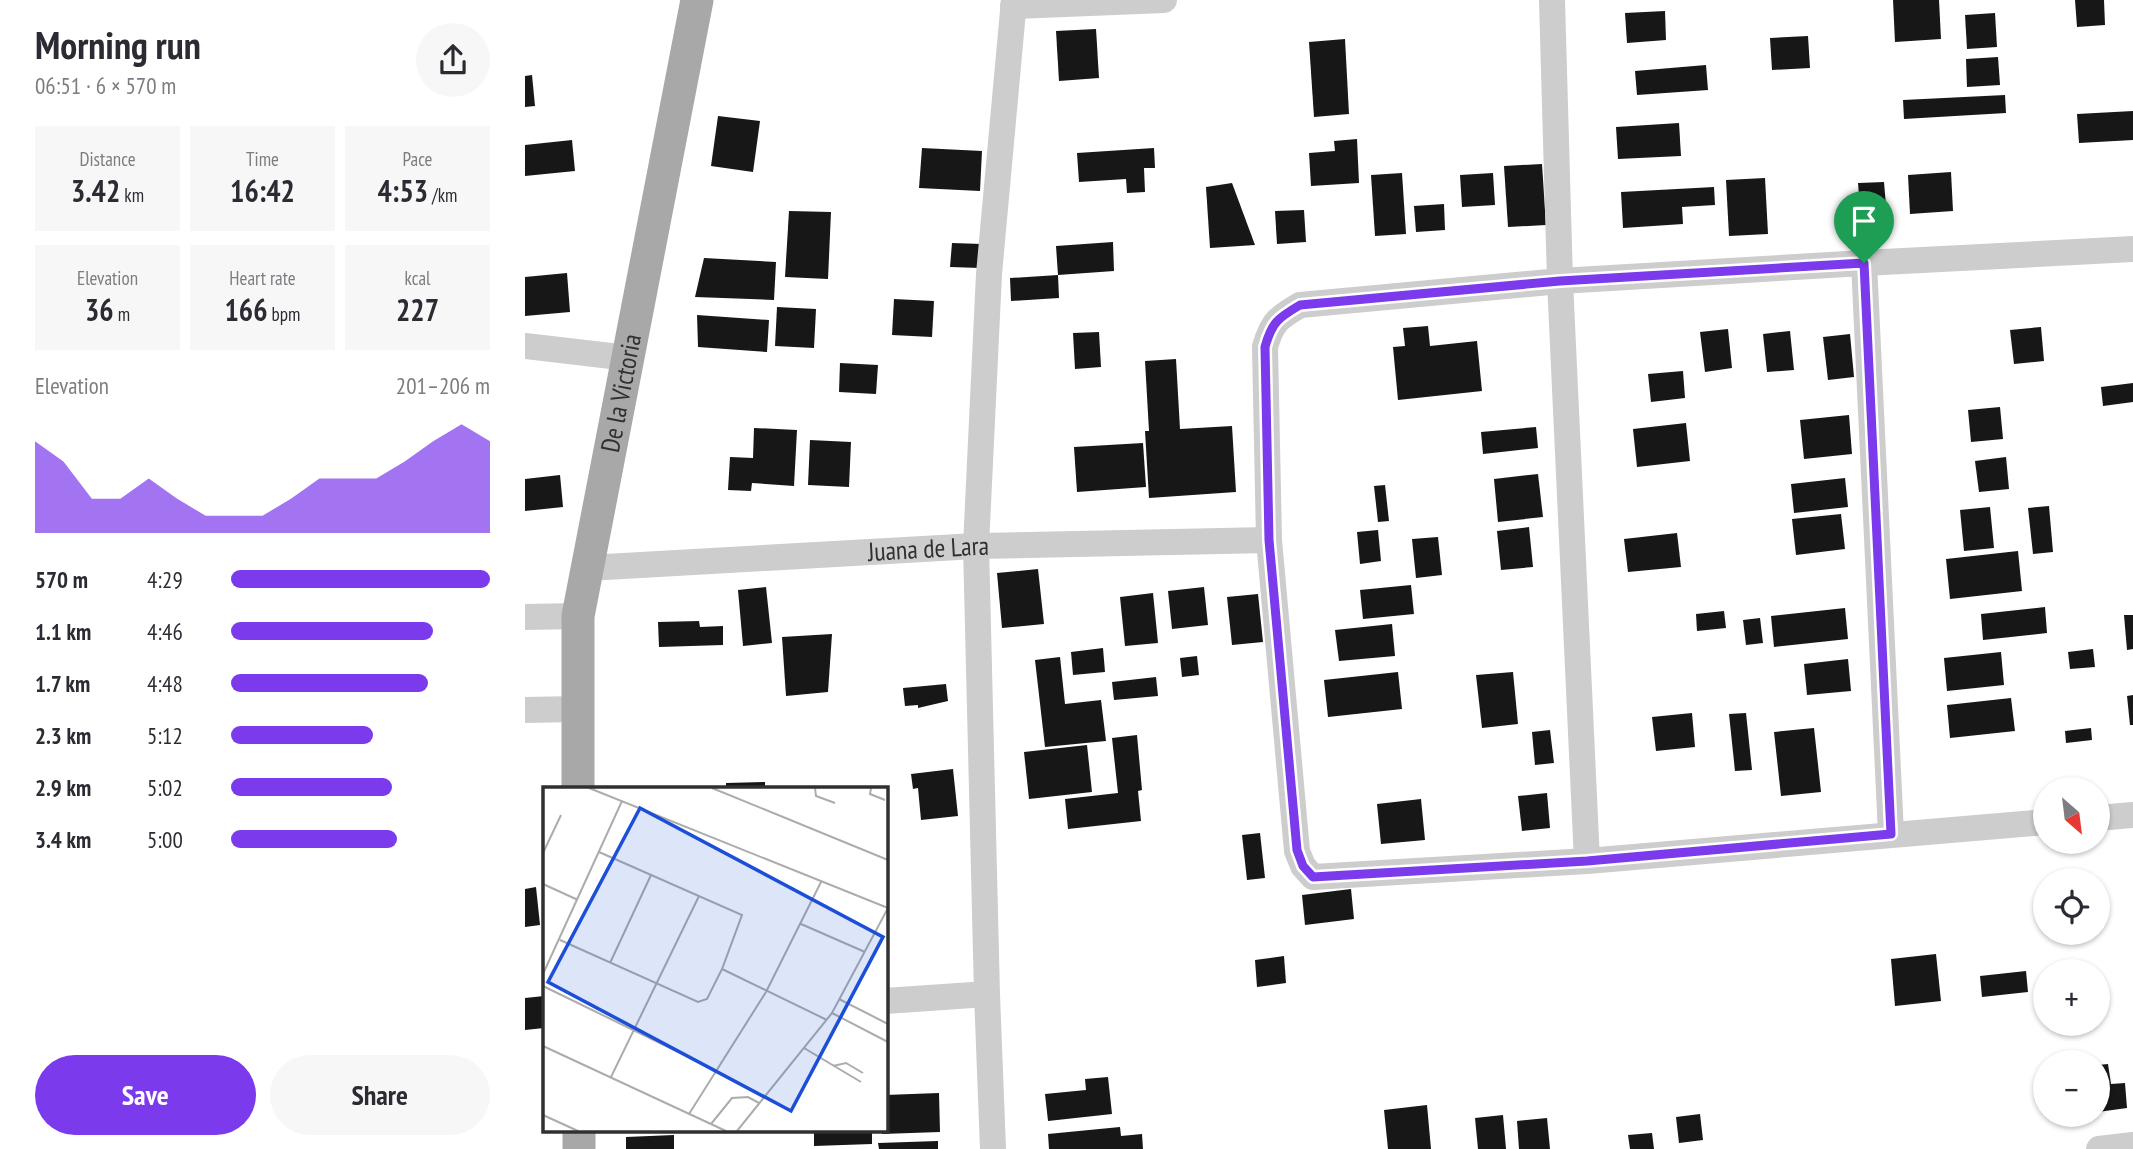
<!DOCTYPE html>
<meta charset="utf-8">
<style>
:root{--surface:#fff;--page:#f7f7f7;--text:#2b2b33;--muted:#7c7c81;--accent:#7c3aed}
body{margin:0;font-family:"PT Sans Narrow",sans-serif;background:var(--page);color:var(--text);height:100vh;display:flex;flex-direction:column;font-size:26px;white-space:nowrap}
*{box-sizing:border-box;margin:0}
p{font-size:23px;color:var(--muted)}
.icon{flex:none;width:38px;height:38px;fill:none;stroke:currentColor;stroke-width:2;stroke-linecap:round;stroke-linejoin:round}
.map{position:relative;flex:1;overflow:hidden}
.details{display:flex;flex-direction:column;background:var(--surface);width:525px}
.details>*{flex:none}
.needle{width:46px;rotate:152deg}
.tools{position:absolute;left:1508px;top:777px;display:grid;gap:14px}
.tools a{display:grid;place-items:center;width:77px;height:77px;border-radius:50%;background:var(--surface);box-shadow:0 2px 5px #0004;font-size:35px}
.pin{position:absolute;display:grid;place-items:center;width:60px;height:60px;color:#fff;margin:-72px -30px;border-radius:50% 50% 50% 0;rotate:-45deg;box-shadow:0 0 7px #0007}
.pin .icon{rotate:45deg}
.round{display:grid;place-items:center;flex:none;width:74px;height:74px;border-radius:37px;background:var(--page)}
.headline{display:flex;align-items:center;justify-content:space-between;height:119px;padding:0 35px}
h1{font-size:38px;font-weight:600;line-height:52px}
.figures{display:grid;grid-template-columns:repeat(3,1fr);gap:10px;height:119px;padding:7px 35px}
.figures div{display:grid;align-content:center;border-radius:0px;background:var(--page);text-align:center}
.figures b{font-size:30px;font-weight:600}
.figures small{font-size:19px;font-weight:400}
.figures p{font-size:19px}
.chart{height:196px;padding:14px 35px}
.chart p{display:flex;justify-content:space-between}
.chart svg{width:100%;height:126px;margin-top:7px;fill:var(--accent);opacity:.7}
.cta{display:flex;gap:14px;margin-top:auto;padding:14px 35px}
.cta a{flex:1;height:80px;border-radius:42px;background:var(--accent);color:#fff;font-size:28px;font-weight:600;line-height:80px;text-align:center}
.cta a+a{background:var(--page);color:var(--text)}
ul{padding:0 35px;list-style:none;font-size:23px}
li{display:grid;grid-template-columns:112px 84px 1fr;align-items:center;height:52px}
li i{height:18px;border-radius:9px;background:var(--accent)}
main{display:flex;flex:1;min-height:0}
.map>svg:first-child{display:block}
.building{fill:#171717}
.lines{fill:none;stroke-linecap:round;stroke-linejoin:round}
.minor{stroke:#cdcdcd;stroke-width:26}
.major{stroke:#a8a8a8;stroke-width:33}
.route-casing{stroke:#fff;stroke-width:14}
.route{stroke:#7c3aed;stroke-width:9}
.labels{text-anchor:middle;stroke-width:7;stroke-linejoin:round;paint-order:stroke}
.street-label{font-size:26px;fill:#303030;stroke:#fff}
.inset-road{fill:none;stroke:#acacac;stroke-width:2}
.view{fill:#1d4ed8;fill-opacity:0.15;stroke:#1d4ed8;stroke-width:3.5}
.inset-edge{fill:none;stroke:#303030;stroke-width:3.5}
</style>
<main>
<section class="details">
<div class="headline"><div><h1>Morning run</h1><p>06:51 · 6 × 570 m</p></div><a class="round"><svg class="icon" aria-label="share" viewBox="0 0 24 24"><path d="M12 15V3M7 8l5-5 5 5M5 13v7h14v-7"/></svg></a></div>
<div class="figures">
<div><p>Distance</p><b>3.42<small> km</small></b></div>
<div><p>Time</p><b>16:42</b></div>
<div><p>Pace</p><b>4:53<small> /km</small></b></div>
</div>
<div class="figures">
<div><p>Elevation</p><b>36<small> m</small></b></div>
<div><p>Heart rate</p><b>166<small> bpm</small></b></div>
<div><p>kcal</p><b>227</b></div>
</div>
<div class="chart"><p><span>Elevation</span>201–206 m</p>
<svg viewBox="0 0 160 44" preserveAspectRatio="none"><path d="M0 44V12L10 19L20 32L30 32L40 25L50 32L60 38L70 38L80 38L90 32L100 25L110 25L120 25L130 19L140 12L150 6L160 12V44z"/></svg>
</div>
<ul>
<li><b>570 m</b>4:29<i style="width:100%"></i></li>
<li><b>1.1 km</b>4:46<i style="width:78%"></i></li>
<li><b>1.7 km</b>4:48<i style="width:76%"></i></li>
<li><b>2.3 km</b>5:12<i style="width:55%"></i></li>
<li><b>2.9 km</b>5:02<i style="width:62%"></i></li>
<li><b>3.4 km</b>5:00<i style="width:64%"></i></li>
</ul>
<div class="cta"><a>Save</a><a>Share</a></div>
</section>
<div class="map">
<svg width="1608" height="1149" viewBox="0 0 1608 1149">
<rect width="100%" height="100%" fill="#fff"/>
<g class="building">
<path d="M1368,0H1414L1416,39L1370,42Z"/>
<path d="M1550,0H1579L1580,25L1552,27Z"/>
<path d="M1140,11L1141,40L1102,43L1100,13Z"/>
<path d="M1470,13L1472,47L1442,49L1440,15Z"/>
<path d="M571,29L574,78L534,81L531,31Z"/>
<path d="M1283,36L1285,68L1247,70L1245,38Z"/>
<path d="M820,39L824,114L789,117L784,42Z"/>
<path d="M1473,57L1475,85L1442,87L1441,59Z"/>
<path d="M1181,65L1183,90L1112,95L1110,71Z"/>
<path d="M7,75L10,106L0,107V76Z"/>
<path d="M1480,95L1481,113L1379,119L1378,100Z"/>
<path d="M1608,111V140L1554,143L1552,114Z"/>
<path d="M193,116L235,121L228,172L186,166Z"/>
<path d="M1154,123L1156,156L1093,159L1091,127Z"/>
<path d="M832,139L834,183L786,186L784,153L810,151L809,141Z"/>
<path d="M47,140L50,171L0,176V145Z"/>
<path d="M397,148L457,151L455,191L394,188Z"/>
<path d="M629,148L630,168H619L620,192L602,193L601,179L554,182L552,153Z"/>
<path d="M1017,164L1021,225L983,227L979,166Z"/>
<path d="M1426,172L1428,211L1385,214L1383,175Z"/>
<path d="M877,173L881,234L850,236L846,175Z"/>
<path d="M968,173L970,205L937,207L935,175Z"/>
<path d="M1240,178L1243,234L1204,236L1201,180Z"/>
<path d="M1359,182L1361,206L1335,207L1333,183Z"/>
<path d="M707,183L730,245L685,248L681,187Z"/>
<path d="M1189,187L1190,205L1157,207L1158,224L1098,228L1096,192Z"/>
<path d="M919,204L920,230L891,232L889,206Z"/>
<path d="M779,210L781,242L752,244L750,211Z"/>
<path d="M264,211L306,212L303,279L260,277Z"/>
<path d="M588,242L589,271L533,275L534,298L486,301L485,278L533,275L531,246Z"/>
<path d="M427,243L457,244L455,268L425,267Z"/>
<path d="M179,258L251,262L249,300L170,297Z"/>
<path d="M42,273L45,312L0,316V277Z"/>
<path d="M369,299L409,301L407,337L367,335Z"/>
<path d="M252,307L291,309L289,348L250,346Z"/>
<path d="M172,315L244,320L242,352L173,347Z"/>
<path d="M903,326L905,346L952,341L957,391L873,400L868,347L880,346L878,328Z"/>
<path d="M1516,327L1519,361L1489,364L1485,330Z"/>
<path d="M1203,329L1207,368L1180,372L1175,332Z"/>
<path d="M1265,331L1269,370L1242,372L1238,334Z"/>
<path d="M574,332L576,367L550,369L548,333Z"/>
<path d="M1325,334L1329,377L1303,380L1298,337Z"/>
<path d="M651,359L655,429L707,426L711,492L624,498L620,431H624L620,361Z"/>
<path d="M315,363L353,365L351,394L314,392Z"/>
<path d="M1158,371L1160,398L1126,402L1123,374Z"/>
<path d="M1608,383V402L1578,406L1576,387Z"/>
<path d="M1475,407L1478,439L1446,442L1443,410Z"/>
<path d="M1324,415L1327,454L1279,459L1275,420Z"/>
<path d="M1161,423L1165,461L1112,467L1108,429Z"/>
<path d="M1011,427L1013,448L958,454L956,432Z"/>
<path d="M229,428L272,430L269,486L227,483L226,491L203,490L205,457L228,458Z"/>
<path d="M285,440L326,442L324,487L283,485Z"/>
<path d="M618,443L621,487L552,492L549,447Z"/>
<path d="M1481,457L1484,489L1454,492L1450,461Z"/>
<path d="M1013,474L1018,517L973,522L969,479Z"/>
<path d="M35,475L38,507L0,511V479Z"/>
<path d="M1320,478L1323,507L1269,513L1266,484Z"/>
<path d="M860,485L864,521L853,522L849,486Z"/>
<path d="M1524,506L1528,552L1508,554L1503,508Z"/>
<path d="M1465,507L1469,548L1439,551L1435,510Z"/>
<path d="M1316,514L1320,549L1271,555L1267,519Z"/>
<path d="M1004,527L1008,567L976,570L972,531Z"/>
<path d="M853,530L856,561L835,564L832,532Z"/>
<path d="M1152,533L1156,567L1103,572L1099,539Z"/>
<path d="M913,537L917,575L891,578L887,539Z"/>
<path d="M1493,551L1497,591L1425,599L1421,559Z"/>
<path d="M513,569L519,624L477,628L472,573Z"/>
<path d="M886,585L889,614L838,619L835,590Z"/>
<path d="M241,587L247,643L218,646L213,590Z"/>
<path d="M679,587L683,625L647,629L643,591Z"/>
<path d="M628,593L633,643L600,646L595,597Z"/>
<path d="M733,594L738,642L707,645L702,597Z"/>
<path d="M1520,607L1522,633L1458,640L1456,614Z"/>
<path d="M1320,608L1323,639L1249,647L1246,616Z"/>
<path d="M1199,611L1201,628L1172,631L1171,614Z"/>
<path d="M1599,615H1608V649L1602,650Z"/>
<path d="M1235,618L1238,643L1221,645L1218,620Z"/>
<path d="M174,621L175,627L198,626V645L134,647L133,622Z"/>
<path d="M867,624L870,656L814,661L810,630Z"/>
<path d="M307,634L303,692L261,696L257,637Z"/>
<path d="M578,648L580,672L548,675L546,652Z"/>
<path d="M1568,649L1570,667L1545,669L1543,652Z"/>
<path d="M1476,652L1479,685L1422,691L1419,658Z"/>
<path d="M672,656L674,675L657,677L655,658Z"/>
<path d="M535,657L540,704L576,700L581,741L520,747L510,660Z"/>
<path d="M1323,659L1326,691L1282,695L1279,664Z"/>
<path d="M873,672L877,709L803,717L799,680Z"/>
<path d="M988,672L993,724L957,728L951,675Z"/>
<path d="M631,677L633,696L589,700L587,682Z"/>
<path d="M421,684L423,701L393,708V705L380,706L378,688Z"/>
<path d="M1608,695V725H1605L1602,696Z"/>
<path d="M1486,698L1490,731L1425,738L1422,705Z"/>
<path d="M1167,713L1170,747L1131,751L1127,717Z"/>
<path d="M1221,713L1227,770L1210,771L1204,714Z"/>
<path d="M1289,728L1296,792L1256,796L1249,732Z"/>
<path d="M1566,728L1567,740L1541,743L1540,731Z"/>
<path d="M1025,730L1029,763L1010,765L1007,732Z"/>
<path d="M612,735L617,790L613,791L616,821L543,829L540,799L593,793L587,738Z"/>
<path d="M562,745L567,792L504,799L499,752Z"/>
<path d="M428,769L433,816L396,820L393,788L388,789L386,774Z"/>
<path d="M240,782V788H201V783Z"/>
<path d="M1022,793L1025,828L997,831L993,796Z"/>
<path d="M896,799L900,840L856,844L852,804Z"/>
<path d="M735,833L740,878L722,880L717,835Z"/>
<path d="M11,887L15,925L0,927V889Z"/>
<path d="M826,889L829,919L780,925L777,895Z"/>
<path d="M1411,954L1416,1001L1370,1006L1366,959Z"/>
<path d="M759,956L761,983L732,987L730,960Z"/>
<path d="M1501,971L1503,992L1457,997L1455,976Z"/>
<path d="M19,996V1028L0,1030V998Z"/>
<path d="M1583,1064L1586,1084L1600,1083L1602,1108L1573,1112V1065Z"/>
<path d="M583,1077L587,1114L523,1121L520,1094L561,1090L560,1079Z"/>
<path d="M414,1093L415,1132L357,1134V1130H360V1095Z"/>
<path d="M902,1105L906,1149H863L859,1110Z"/>
<path d="M1175,1114L1178,1140L1154,1143L1151,1117Z"/>
<path d="M978,1115L981,1149H953L950,1118Z"/>
<path d="M1022,1118L1025,1149H994L992,1121Z"/>
<path d="M595,1127L596,1136L617,1134L618,1149H524L523,1134Z"/>
<path d="M289,1130H347V1144L289,1146Z"/>
<path d="M1127,1133L1129,1149H1105L1103,1135Z"/>
<path d="M149,1135V1149H101V1137Z"/>
<path d="M413,1141V1149H354L353,1143Z"/>
</g>
<g class="lines">
<g class="minor">
<path d="M1027,0L1035,281L1062,861"/>
<path d="M488,6L639,0"/>
<path d="M1339,263L1366,834"/>
<path d="M0,346L103,358"/>
<path id="s1" d="M63,568L451,546L744,540"/>
<path d="M0,617L53,616"/>
<path d="M0,710L53,709"/>
<path d="M1573,818L1608,815"/>
<path d="M1521,822L1062,861L788,877L778,866L772,851L744,540L740,347C747,322 753,318 775,305L1035,281L1339,263L1608,249"/>
<path d="M360,1001L462,994"/>
<path d="M468,1149L462,994L451,546L464,274L489,0"/>
<path d="M1574,1149L1608,1145"/>
</g>
<g class="major">
<path id="s2" d="M53,788V616L172,0"/>
<path d="M54,1130V1149"/>
</g>
</g>
<g class="lines">
<g class="route-casing">
<path id="route" d="M1339,263L1366,834L1062,861L788,877L778,866L772,850L744,540L740,347C747,322 753,318 775,305L1035,281Z"/>
</g>
<use href="#route" class="route"/>
</g>
<g class="labels">
<g class="street-label">
<text dy="9" stroke="none"><textPath href="#s2" startOffset="399">De la Victoria</textPath></text>
<text dy="9" stroke="none"><textPath href="#s1" startOffset="341">Juana de Lara</textPath></text>
</g>
</g>
<g transform="translate(18 787)">
<rect width="345" height="345" fill="#fff"/>
<path class="inset-road" d="M46,1L345,121M169,1L345,73M272,1L273,9L292,16M328,1L327,7L342,13M0,66L18,28M0,97L35,113M258,137L322,165M17,153L155,215L164,212L179,182L199,128L56,65M67,176L108,88M179,182L284,233M0,187L79,14M0,199L174,284M296,212L345,237M289,226L345,255M0,259L183,344M261,261L318,295M290,279L303,276L320,286M68,290L156,109M146,327L223,205L278,95M0,328L35,344M168,337L189,311L205,310L216,316M194,344L289,226L345,121"/>
<path class="view" d="M97,21L340,150L248,324L5,195Z"/>
<rect width="345" height="345" class="inset-edge"/>
</g>
</svg>
<div class="tools">
<a><svg class="needle" viewBox="-14 -14 28 28"><path d="M0-13l5 13h-10z" fill="#e53935"/><path d="M0 13l5-13h-10z" fill="#7c7c81"/></svg></a>
<a><svg class="icon" aria-label="locate" viewBox="0 0 24 24"><circle cx="12" cy="12" r="6"/><path d="M12 2v4M12 18v4M2 12h4M18 12h4"/></svg></a>
<a>+</a>
<a>−</a>
</div>
<div class="pin" style="left:1339px;top:263px;background:#1e9e55"><svg class="icon" aria-label="arrive" viewBox="0 0 24 24"><path d="M6 21V4h12l-3 4 3 4H6"/></svg></div>
</div>
</main>
